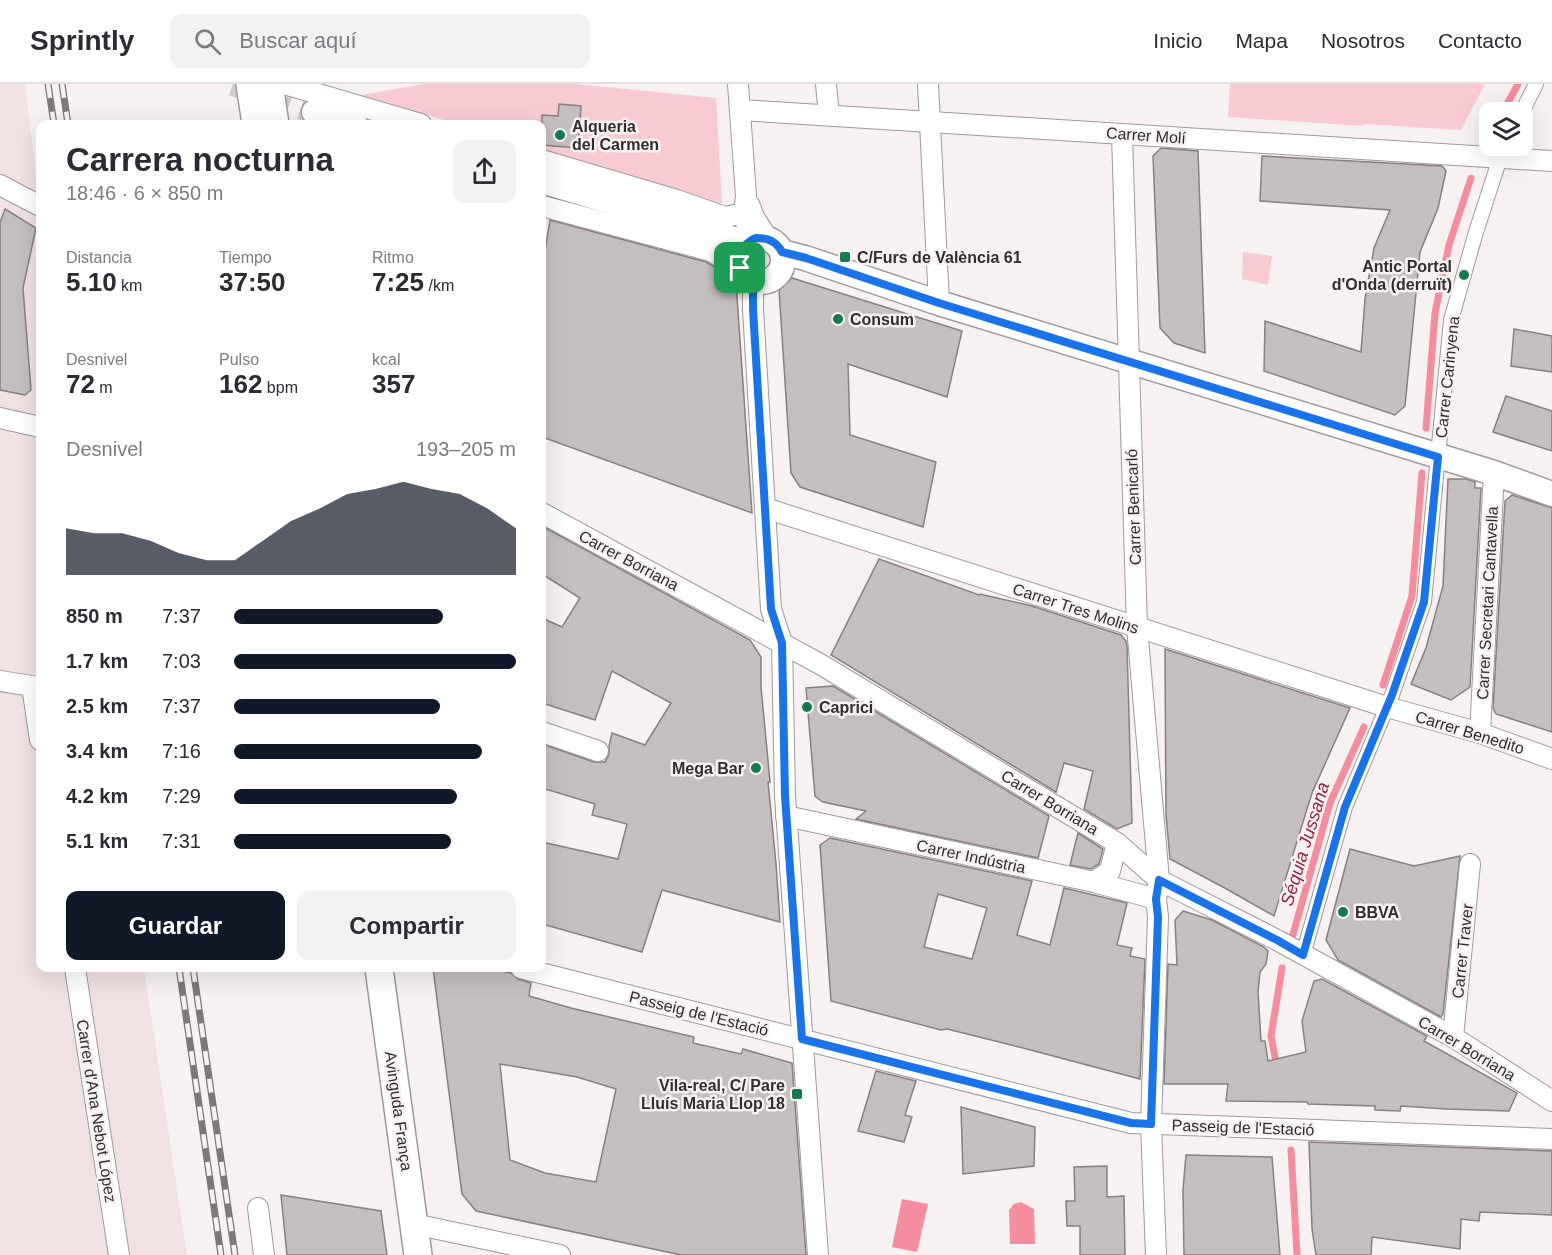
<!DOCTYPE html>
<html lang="es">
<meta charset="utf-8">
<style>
:root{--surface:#fff;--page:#f2f2f3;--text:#2b2b33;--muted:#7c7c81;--line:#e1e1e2;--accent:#111827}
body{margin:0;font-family:Helvetica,sans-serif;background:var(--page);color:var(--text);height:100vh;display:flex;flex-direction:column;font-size:22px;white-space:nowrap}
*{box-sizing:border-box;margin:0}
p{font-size:20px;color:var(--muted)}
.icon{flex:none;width:33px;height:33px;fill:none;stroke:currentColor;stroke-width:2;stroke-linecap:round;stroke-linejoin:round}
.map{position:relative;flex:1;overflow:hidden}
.drawer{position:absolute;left:36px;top:36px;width:510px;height:852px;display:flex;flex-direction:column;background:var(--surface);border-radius:12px;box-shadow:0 6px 24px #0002}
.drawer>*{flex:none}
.controls{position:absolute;left:1479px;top:18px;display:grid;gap:12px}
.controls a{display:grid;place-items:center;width:54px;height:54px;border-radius:12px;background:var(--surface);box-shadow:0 6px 24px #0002;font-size:30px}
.pin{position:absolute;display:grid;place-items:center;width:51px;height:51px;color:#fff;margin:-26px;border-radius:12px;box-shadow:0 3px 9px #0006}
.round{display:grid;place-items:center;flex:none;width:63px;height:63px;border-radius:12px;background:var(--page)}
.head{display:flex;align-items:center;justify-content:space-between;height:102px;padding:0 30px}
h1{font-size:33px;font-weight:700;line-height:45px}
.stats{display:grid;grid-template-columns:repeat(3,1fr);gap:9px;height:102px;padding:6px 30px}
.stats div{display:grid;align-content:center}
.stats b{font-size:26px;font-weight:700}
.stats small{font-size:16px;font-weight:400}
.stats p{font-size:16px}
.chart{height:168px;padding:12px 30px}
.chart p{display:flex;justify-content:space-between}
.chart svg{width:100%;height:108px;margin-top:6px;fill:var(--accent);opacity:.7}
.cta{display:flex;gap:12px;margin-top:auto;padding:12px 30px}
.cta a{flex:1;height:69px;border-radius:12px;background:var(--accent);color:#fff;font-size:24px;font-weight:700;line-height:69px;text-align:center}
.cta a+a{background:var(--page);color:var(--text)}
ul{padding:0 30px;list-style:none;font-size:20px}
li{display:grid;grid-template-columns:96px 72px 1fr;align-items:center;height:45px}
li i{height:15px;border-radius:8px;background:var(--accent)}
header{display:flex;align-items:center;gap:36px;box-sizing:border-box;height:84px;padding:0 30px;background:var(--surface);border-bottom:2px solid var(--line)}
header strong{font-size:28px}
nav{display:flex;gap:33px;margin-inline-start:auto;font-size:21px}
.search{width:420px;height:54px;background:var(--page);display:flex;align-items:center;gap:15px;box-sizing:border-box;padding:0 21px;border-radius:12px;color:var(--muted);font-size:22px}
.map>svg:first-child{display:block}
.built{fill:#f1e1e3}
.green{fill:#f7cbd1}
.forest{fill:#f48d9e}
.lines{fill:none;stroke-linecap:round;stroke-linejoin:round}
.stream{stroke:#f48d9e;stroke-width:7}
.building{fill:#c5bebf;stroke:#868081;stroke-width:1.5;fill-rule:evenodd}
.tertiary-tunnel{stroke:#d0cacb;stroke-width:24;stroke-dasharray:24 12;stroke-linecap:butt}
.pedestrian-casing{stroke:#9f9999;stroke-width:16}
.minor-casing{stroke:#9f9999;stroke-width:22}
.tertiary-casing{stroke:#9f9999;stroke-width:27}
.secondary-casing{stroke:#9f9999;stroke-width:30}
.pedestrian{stroke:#fff;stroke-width:14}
.minor{stroke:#fff;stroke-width:20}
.tertiary{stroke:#fff;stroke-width:24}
.secondary{stroke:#fff;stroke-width:27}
.rail-casing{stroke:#7c7879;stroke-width:7}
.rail{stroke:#f8f1f2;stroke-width:4.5;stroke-dasharray:14;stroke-linecap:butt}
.route-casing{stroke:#fff;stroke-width:12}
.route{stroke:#1a73e8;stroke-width:8}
.poi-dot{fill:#167950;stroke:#f8f1f2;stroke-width:2}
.labels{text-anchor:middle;stroke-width:5;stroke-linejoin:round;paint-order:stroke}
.poi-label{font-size:16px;font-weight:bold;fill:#312e2f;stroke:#f8f1f2;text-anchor:start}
.street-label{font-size:16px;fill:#312e2f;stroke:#f8f1f2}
.water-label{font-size:18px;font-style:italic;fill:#971f41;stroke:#f8f1f2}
</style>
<header>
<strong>Sprintly</strong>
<div class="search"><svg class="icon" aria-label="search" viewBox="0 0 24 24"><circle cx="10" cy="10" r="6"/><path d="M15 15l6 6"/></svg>Buscar aquí</div>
<nav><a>Inicio</a><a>Mapa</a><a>Nosotros</a><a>Contacto</a></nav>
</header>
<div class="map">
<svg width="1552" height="1171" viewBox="0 0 1552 1171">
<rect width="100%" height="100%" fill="#f8f1f2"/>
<path class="built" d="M0,0H25L40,122V884H144L187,1171H0Z"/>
<g class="green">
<path d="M424,0H576L716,14L722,118L719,121L542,66V40H457L361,11Z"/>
<path d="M1230,0H1485L1461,46L1365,40L1362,42L1228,33Z"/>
<path d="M1243,168L1272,172L1268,201L1242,195Z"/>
</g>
<g class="forest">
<path d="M902,1115L928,1120L917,1168L892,1163Z"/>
<path d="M1021,1118L1034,1125L1035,1160H1010L1009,1126L1014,1120Z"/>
</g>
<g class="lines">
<g class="stream">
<path d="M1503,28L1518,0"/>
<path d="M1488,57L1490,55"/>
<path d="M1426,344L1435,229L1449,161L1471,94"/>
<path d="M1383,601L1412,512L1422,389"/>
<path d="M1292,854L1330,719L1364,643"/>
<path d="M1277,984L1271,952L1282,884"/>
<path d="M1291,1066L1297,1171"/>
</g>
</g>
<g class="building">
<path d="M559,20L581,22L578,64L542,61V31L558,32Z"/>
<path d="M1161,64L1198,67L1205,269L1174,259L1160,244L1153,72Z"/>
<path d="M1262,72L1442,82L1446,87L1438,124L1420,168L1405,322L1395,331L1264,287L1265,237L1361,268L1365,215L1374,164L1390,126L1260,117Z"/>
<path d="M5,125L36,144L23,204L31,306L25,311L0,306V139Z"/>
<path d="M550,136L706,178L734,194L736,199L752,429L542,353V185Z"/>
<path d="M792,194L962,247L947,313L848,280L850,351L936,378L923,443L800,403L791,389L779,206Z"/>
<path d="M1514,245L1552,252V288L1511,282Z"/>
<path d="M1506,312L1552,327V367L1493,348Z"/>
<path d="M1448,395H1466L1475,398V404H1481L1470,603L1451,616L1411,600L1426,564L1443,502Z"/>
<path d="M1512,411L1552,424V648L1496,630L1493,624L1505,417Z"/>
<path d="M542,442L750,556L761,573V603L770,698H768L776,780L780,838L662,806L642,868L542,840V758L618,775L627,740L592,731L595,720L542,704V660L594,678H605L609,670V662L612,649L645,661L671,619L612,587L595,636L542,619V534L562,543L580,514L542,490Z"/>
<path d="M879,475L979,511L980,510L1032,522L1121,551L1126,557L1127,562L1132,739L1117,745L1084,725L1093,687L1064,679L1056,708L831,571Z"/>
<path d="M1165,565L1350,624L1312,709L1274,832L1223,803L1170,775L1166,731Z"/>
<path d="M833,602L1049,732L1038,774L856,735L866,727L823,718L815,712L806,604Z"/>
<path d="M1078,749L1103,765L1099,780L1091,785L1070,781Z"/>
<path d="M830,754L1032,797L1017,851L1050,861L1064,804L1127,819L1117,861L1132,864L1130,872L1145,875L1140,995L1023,964L947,945L941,946L831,917L820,761ZM938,810L987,824L972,875L924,863Z"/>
<path d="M1350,765L1414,782L1460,772L1443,930L1441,933L1338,876L1326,856Z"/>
<path d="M1183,827L1212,836L1264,863L1268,867L1266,880L1260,888L1258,908L1261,957H1265L1268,977L1306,968L1302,937L1314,897L1322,895L1427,952L1424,957L1517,1009L1509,1027L1447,1025L1401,1022L1400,1027L1375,1026V1022L1308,1020L1307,1018L1226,1017L1228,1000H1164L1168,880L1177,881L1175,836Z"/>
<path d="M433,884H484L511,889L518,895L531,899L529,912L571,924L694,953L693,959L741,970L743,965L792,979L806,1171H681L476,1127L462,1110ZM500,980L577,993L616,1005L596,1098L545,1089L510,1076Z"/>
<path d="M876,987L916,997L905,1031L912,1033L904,1058L858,1047Z"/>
<path d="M961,1023L1035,1043L1034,1082L963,1090Z"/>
<path d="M1309,1058L1552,1067V1131L1480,1128L1479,1137L1461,1135L1460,1165L1372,1153L1371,1171H1316L1312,1145Z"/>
<path d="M1186,1071L1272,1073L1280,1171H1184L1183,1106Z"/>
<path d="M1107,1082V1113L1124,1112L1125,1171H1080V1142H1067L1066,1117H1075L1074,1083Z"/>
<path d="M281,1111L381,1127L387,1171H287Z"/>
</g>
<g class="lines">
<path class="tertiary-tunnel" d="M233,0L314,28"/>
<g class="pedestrian-casing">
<g id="pedestrian">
<path d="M1522,28L1536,0"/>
<path d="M1303,871L1345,723L1392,611L1424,518L1451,236L1476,148L1500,74L1506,62"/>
</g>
</g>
<g class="minor-casing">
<g id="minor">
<path d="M284,0L421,40"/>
<path d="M738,0L746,112L744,129L750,157"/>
<path d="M826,0L829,31"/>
<path d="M928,0L939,219"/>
<path d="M740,26L1552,77"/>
<path d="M1122,50L1137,543L1159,796L1156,815L1158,833L1151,1040L1156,1171"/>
<path d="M542,76L677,116L725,133L744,129"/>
<path d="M0,101L40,122"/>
<path d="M749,120L754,133L768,155"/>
<path d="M542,122L711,167L740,184"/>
<path d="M753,197V225L771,525L782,559L785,712L818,1171"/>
<path d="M0,334L40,343"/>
<path d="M765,424L1387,623L1480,649L1552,675"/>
<path d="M542,429L820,580L1117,759L1159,796L1277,856L1453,953L1552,1017"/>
<path d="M0,597L32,602L40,656"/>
<path d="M542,648L598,667"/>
<path d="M1480,649L1494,389"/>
<path d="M786,732L1094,798L1156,815"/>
<path d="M1094,798L1110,787L1117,759"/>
<path d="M75,884L119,1171"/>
<path d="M521,884L1131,1039L1552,1055"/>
<path d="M1453,953L1470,780"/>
<path d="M258,1124L264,1171"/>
<path d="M414,1140L560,1171"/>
</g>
</g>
<g class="tertiary-casing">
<g id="tertiary">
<path d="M314,28L355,40"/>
<path d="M542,97L747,159"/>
<circle cx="761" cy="176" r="22"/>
<path d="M782,168L805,174L939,219L1494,389L1552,410"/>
</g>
</g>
<g class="secondary-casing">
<g id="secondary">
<path d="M250,0L256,40"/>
<path d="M269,0L275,40"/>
<path d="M379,884L418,1171"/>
</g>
</g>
<use href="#pedestrian" class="pedestrian"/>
<use href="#minor" class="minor"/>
<use href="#tertiary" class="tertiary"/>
<use href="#secondary" class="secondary"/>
<g class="rail-casing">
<g id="rail">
<path d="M48,0L54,40"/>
<path d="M62,0L68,40"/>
<path d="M179,884L221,1171"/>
<path d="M193,884L235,1171"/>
</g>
</g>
<use href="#rail" class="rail"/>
</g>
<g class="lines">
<g class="route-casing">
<path id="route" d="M756,154C768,154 776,157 782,168L806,174L939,219L1438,373L1424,518L1392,611L1345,723L1303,871L1277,856L1159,796L1156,815L1158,833L1151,1040L1131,1039L802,955L785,712L782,559L771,525L753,225V197C734,186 736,162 756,154Z"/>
</g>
<use href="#route" class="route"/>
</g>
<g class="poi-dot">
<circle cx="560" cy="51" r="6"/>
<rect x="839" y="167" width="12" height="12" rx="3"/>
<circle cx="1464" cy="191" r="6"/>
<circle cx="838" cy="235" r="6"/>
<circle cx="807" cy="623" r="6"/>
<circle cx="756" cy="684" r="6"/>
<circle cx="1343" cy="828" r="6"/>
<rect x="791" y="1004" width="12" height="12" rx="3"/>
</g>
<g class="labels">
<g class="poi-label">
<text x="572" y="48">Alqueria<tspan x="572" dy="18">del Carmen</tspan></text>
<text x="857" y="179">C/Furs de València 61</text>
<text x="1452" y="188" text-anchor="end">Antic Portal<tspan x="1452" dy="18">d'Onda (derruït)</tspan></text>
<text x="850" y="241">Consum</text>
<text x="819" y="629">Caprici</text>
<text x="744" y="690" text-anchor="end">Mega Bar</text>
<text x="1355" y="834">BBVA</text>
<text x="785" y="1007" text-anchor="end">Vila-real, C/ Pare<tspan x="785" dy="18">Lluís Maria Llop 18</tspan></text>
</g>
<g class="street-label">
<text transform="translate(1146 51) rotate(4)" y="6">Carrer Molí</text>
<text transform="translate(1447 293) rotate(-84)" y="6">Carrer Carinyena</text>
<text transform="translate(1133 423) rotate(-92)" y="6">Carrer Benicarló</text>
<text transform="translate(629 476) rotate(28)" y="6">Carrer Borriana</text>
<text transform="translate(1487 519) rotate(-87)" y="6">Carrer Secretari Cantavella</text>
<text transform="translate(1076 524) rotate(18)" y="6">Carrer Tres Molins</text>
<text transform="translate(1470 648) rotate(17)" y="6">Carrer Benedito</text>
<text transform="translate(1050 718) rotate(31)" y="6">Carrer Borriana</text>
<text transform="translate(971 772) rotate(12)" y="6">Carrer Indústria</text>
<text transform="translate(1462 867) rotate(-84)" y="6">Carrer Traver</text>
<text transform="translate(699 929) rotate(14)" y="6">Passeig de l'Estació</text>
<text transform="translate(1467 964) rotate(31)" y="6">Carrer Borriana</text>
<text transform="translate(97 1027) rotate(81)" y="6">Carrer d'Ana Nebot López</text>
<text transform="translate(399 1027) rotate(82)" y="6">Avinguda França</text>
<text transform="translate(1243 1043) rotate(2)" y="6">Passeig de l'Estació</text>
</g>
<g class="water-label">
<text transform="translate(1305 760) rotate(-73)" y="6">Séquia Jussana</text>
</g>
</g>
</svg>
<div class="controls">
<a><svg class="icon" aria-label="layers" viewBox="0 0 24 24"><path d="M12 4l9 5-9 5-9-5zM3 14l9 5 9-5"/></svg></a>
</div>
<div class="pin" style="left:740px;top:184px;background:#1e9e55"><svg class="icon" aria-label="arrive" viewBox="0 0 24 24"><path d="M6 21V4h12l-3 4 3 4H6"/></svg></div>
<section class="drawer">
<div class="head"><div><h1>Carrera nocturna</h1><p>18:46 · 6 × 850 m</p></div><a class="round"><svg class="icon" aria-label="share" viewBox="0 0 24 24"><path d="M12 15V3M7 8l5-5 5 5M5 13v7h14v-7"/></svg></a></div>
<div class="stats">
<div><p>Distancia</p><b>5.10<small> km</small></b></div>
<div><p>Tiempo</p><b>37:50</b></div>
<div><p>Ritmo</p><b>7:25<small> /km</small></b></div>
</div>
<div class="stats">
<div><p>Desnivel</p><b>72<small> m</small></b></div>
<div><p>Pulso</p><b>162<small> bpm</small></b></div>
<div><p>kcal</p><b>357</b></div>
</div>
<div class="chart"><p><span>Desnivel</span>193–205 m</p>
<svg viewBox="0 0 160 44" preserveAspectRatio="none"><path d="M0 44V25L10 27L20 27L30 30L40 35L50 38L60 38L70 30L80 22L90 17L100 11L110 9L120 6L130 9L140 11L150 17L160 25V44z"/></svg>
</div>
<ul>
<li><b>850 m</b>7:37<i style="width:74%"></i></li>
<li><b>1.7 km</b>7:03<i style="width:100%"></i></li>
<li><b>2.5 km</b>7:37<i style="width:73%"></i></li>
<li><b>3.4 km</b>7:16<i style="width:88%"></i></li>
<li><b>4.2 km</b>7:29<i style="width:79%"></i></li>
<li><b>5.1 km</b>7:31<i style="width:77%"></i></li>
</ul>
<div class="cta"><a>Guardar</a><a>Compartir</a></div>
</section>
</div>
